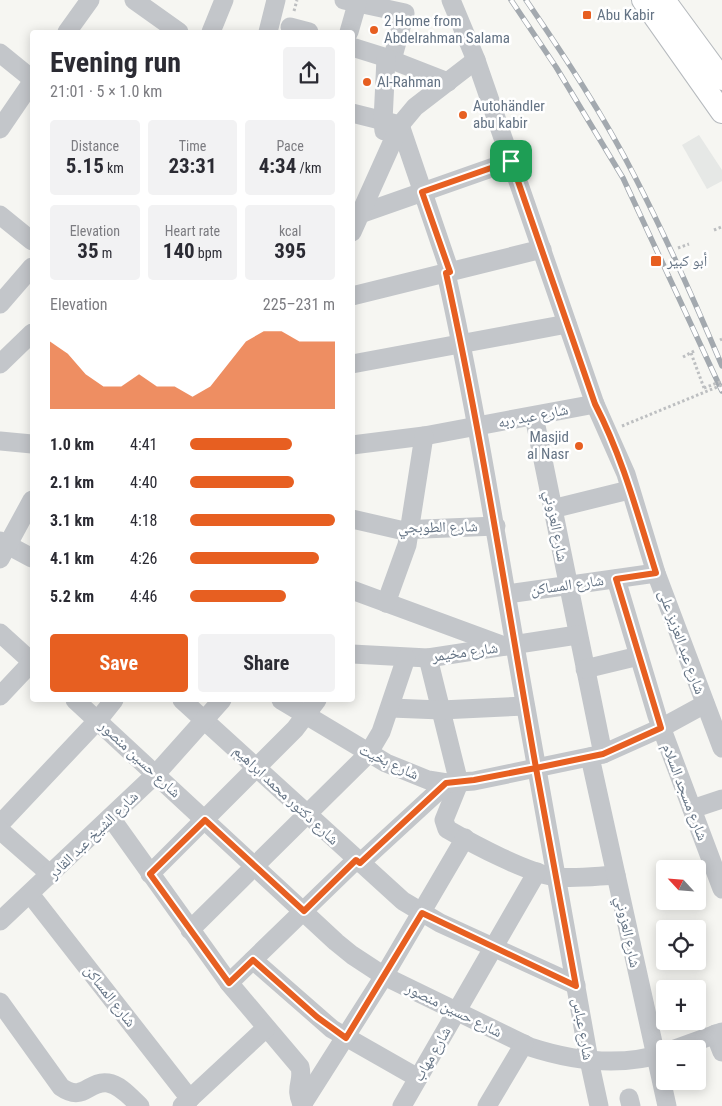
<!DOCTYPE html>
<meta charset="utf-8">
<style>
:root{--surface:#fff;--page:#f2f2f3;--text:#2b2b33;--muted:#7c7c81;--accent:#e75f21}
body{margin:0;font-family:"Roboto Condensed","Noto Naskh Arabic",sans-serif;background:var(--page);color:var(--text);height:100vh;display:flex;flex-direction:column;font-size:19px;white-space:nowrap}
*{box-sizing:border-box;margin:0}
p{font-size:16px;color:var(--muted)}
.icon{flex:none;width:28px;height:28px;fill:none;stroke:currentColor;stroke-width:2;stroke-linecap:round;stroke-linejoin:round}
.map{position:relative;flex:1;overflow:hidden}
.sheet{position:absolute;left:30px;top:30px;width:325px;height:672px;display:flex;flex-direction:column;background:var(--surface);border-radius:5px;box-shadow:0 2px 12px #0003}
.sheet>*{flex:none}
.needle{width:32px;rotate:296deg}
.tools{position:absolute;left:656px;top:860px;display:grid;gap:10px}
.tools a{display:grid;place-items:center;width:50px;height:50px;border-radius:5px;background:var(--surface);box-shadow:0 2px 12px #0003;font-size:25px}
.pin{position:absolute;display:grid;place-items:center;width:42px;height:42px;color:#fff;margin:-21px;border-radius:10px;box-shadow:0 2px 8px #0006}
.round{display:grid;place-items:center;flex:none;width:52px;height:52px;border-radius:5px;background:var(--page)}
.headline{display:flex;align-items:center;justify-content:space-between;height:85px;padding:0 20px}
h1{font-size:28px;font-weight:700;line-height:38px}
.stats{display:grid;grid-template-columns:repeat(3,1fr);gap:8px;height:85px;padding:5px 20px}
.stats div{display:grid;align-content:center;border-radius:5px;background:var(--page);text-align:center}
.stats b{font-size:21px;font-weight:700}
.stats small{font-size:14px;font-weight:400}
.stats p{font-size:14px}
.chart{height:140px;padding:10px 20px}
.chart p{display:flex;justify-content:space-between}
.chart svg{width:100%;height:90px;margin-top:5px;fill:var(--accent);opacity:.7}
.cta{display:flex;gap:10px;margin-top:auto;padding:10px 20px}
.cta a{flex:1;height:58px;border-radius:5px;background:var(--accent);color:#fff;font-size:20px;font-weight:700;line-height:58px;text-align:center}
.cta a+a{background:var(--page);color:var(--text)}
ul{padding:0 20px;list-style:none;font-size:16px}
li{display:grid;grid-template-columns:80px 60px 1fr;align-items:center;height:38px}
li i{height:12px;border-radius:6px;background:var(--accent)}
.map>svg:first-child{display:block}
.built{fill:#e6e8e6}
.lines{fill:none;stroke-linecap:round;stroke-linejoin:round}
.major-casing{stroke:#b6babe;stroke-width:24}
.path{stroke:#bdbfc1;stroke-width:3;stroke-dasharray:2.5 2.5;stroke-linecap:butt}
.minor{stroke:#c3c6ca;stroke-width:19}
.major{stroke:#fff;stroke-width:22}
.rail-casing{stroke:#a3a9af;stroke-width:5.5}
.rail{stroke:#fff;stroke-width:4;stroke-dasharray:11;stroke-linecap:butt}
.path-bridge{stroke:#bdbfc1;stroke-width:3;stroke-dasharray:2.5 2.5;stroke-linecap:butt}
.route-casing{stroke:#fff;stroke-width:10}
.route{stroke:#e75f21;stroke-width:6}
.poi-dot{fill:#e75f21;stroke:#fff;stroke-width:2}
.labels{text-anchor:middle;stroke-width:5;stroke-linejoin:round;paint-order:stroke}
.poi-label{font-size:15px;fill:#647384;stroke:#fff;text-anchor:start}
.street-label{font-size:15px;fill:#647384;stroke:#fff}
</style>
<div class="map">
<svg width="722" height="1106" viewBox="0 0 722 1106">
<rect width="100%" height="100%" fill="#f6f6f2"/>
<path class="built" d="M699,135L722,170V181L707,189L682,145Z"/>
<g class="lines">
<g class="major-casing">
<g id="major">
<path d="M643,0L722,112"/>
<path d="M664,0L722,79"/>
</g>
</g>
<g class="path">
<path d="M294,11L297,0"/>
<path d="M714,230L721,227L722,229"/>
<path d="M678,248L689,244"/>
<path d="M720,340L722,339"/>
<path d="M691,353L704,388"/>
<path d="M683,357L696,350"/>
</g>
<g class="minor">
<path d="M134,0L179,32"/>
<path d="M344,0L405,13L392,60"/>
<path d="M451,0L476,60L595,404L626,474L656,573L722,748"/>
<path d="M290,27L309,32"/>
<path d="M67,32L90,0"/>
<path d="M211,32L224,0"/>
<path d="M268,32L276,0"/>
<path d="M349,32L357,4"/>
<path d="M352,47L384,57L448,82"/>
<path d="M0,53L32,79"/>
<path d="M352,113L400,125L450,272"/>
<path d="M0,129L32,82"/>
<path d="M384,131L383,121L386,58"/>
<path d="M360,214L511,161"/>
<path d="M0,215L32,241"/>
<path d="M352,232L400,125L415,107L476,60"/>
<path d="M446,273C478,417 500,563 526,708C546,826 568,943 589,1060L599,1106"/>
<path d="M352,296L542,249"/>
<path d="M0,304L32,267"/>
<path d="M0,364L32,333"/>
<path d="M352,364L567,324"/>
<path d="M534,416L603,754"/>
<path d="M0,441L32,444"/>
<path d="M352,445L424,436L595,404"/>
<path d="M552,509L629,490"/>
<path d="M352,519L400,530L496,526"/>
<path d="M0,541L32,558"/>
<path d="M0,559L32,500"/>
<path d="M616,579L657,716L722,889"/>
<path d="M352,590L504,646"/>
<path d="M507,594L656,573"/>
<path d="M386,603L407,545L424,436"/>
<path d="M0,633L32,662"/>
<path d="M352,654L428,658L577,635"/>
<path d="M428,658L459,783L444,820L447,829C473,844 529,874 557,877C576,879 597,876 616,875"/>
<path d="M585,669L639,656"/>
<path d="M0,696L32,662"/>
<path d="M75,700L336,942L352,955L384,976L530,1047C573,1061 621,1067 665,1053"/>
<path d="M182,700L403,901L440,923L576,985"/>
<path d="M281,700L386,763L428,780L447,783L474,781L603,754L661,728L705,704"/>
<path d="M391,708L441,710L525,706"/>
<path d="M590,757L667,1106"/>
<path d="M692,809L722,799"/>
<path d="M111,818L229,983L300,1067C304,1083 293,1087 303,1106"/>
<path d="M0,824L98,720L114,700"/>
<path d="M0,830L51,875"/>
<path d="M360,863L447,783"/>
<path d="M150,874L295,729L317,700"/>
<path d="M30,894L190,1099"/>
<path d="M0,921L156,774L222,700"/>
<path d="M190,930L368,754L381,732L406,658"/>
<path d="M253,960L332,1029L418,1078"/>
<path d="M229,983L356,860"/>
<path d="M0,1002L61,1087C84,1103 88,1080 108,1083C121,1085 131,1098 140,1106"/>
<path d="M715,1034L722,1052"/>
<path d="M675,1049L722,1032"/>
<path d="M629,1098L631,1106"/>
<path d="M302,1105L384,976L465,838"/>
<path d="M182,1106L266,1028"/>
<path d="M402,1106L537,872"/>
<path d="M487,1106L524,1044"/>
</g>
<use href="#major" class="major"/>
<g class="rail-casing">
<g id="rail">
<path d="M511,0L556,67L623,178L722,391"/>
<path d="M526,0C565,57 604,116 635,177C667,239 695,302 722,366"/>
</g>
</g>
<use href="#rail" class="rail"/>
<g class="path-bridge">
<path d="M704,388L722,381"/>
<path d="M622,426L722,385"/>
</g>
</g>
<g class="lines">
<g class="route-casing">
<path id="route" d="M511,161L422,192L450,272L446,273C482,437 507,603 536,768L474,780L446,783L360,863L356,860L304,911L205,820L150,874L229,983L253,960L317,1017L346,1038L422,913L576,986L536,768L603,754L661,728L616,579L656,573C638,516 623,458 595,404L511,161"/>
</g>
<use href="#route" class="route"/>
</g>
<g class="poi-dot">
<rect x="582" y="10" width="10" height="10" rx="2.5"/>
<circle cx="374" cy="30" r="5"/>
<circle cx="367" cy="82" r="5"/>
<circle cx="463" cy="115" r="5"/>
<rect x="650" y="255" width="12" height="12" rx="2.5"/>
<circle cx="579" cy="446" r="5"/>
</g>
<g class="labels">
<g class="poi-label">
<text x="597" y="20">Abu Kabir</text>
<text x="384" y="26">2 Home from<tspan x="384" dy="17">Abdelrahman Salama</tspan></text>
<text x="377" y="87">Al-Rahman</text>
<text x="473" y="111">Autohändler<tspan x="473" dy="17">abu kabir</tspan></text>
<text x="667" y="266">أبو كبير</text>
<text x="569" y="442" text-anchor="end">Masjid<tspan x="569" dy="17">al Nasr</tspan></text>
</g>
<g class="street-label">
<text transform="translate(533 416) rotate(-11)" y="5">شارع عبد ربه</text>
<text transform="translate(556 526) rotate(79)" y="5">شارع العزوني</text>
<text transform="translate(438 527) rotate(-1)" y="5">شارع الطوبجي</text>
<text transform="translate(567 585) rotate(-8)" y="5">شارع المساكن</text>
<text transform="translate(682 642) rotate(70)" y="5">شارع عبد العزيز على</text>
<text transform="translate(465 652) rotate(-8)" y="5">شارع مخيمر</text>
<text transform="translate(140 759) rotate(43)" y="5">شارع حسين منصور</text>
<text transform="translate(389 762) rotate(25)" y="5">شارع بخيت</text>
<text transform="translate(685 792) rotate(69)" y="5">شارع مسجد السلام</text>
<text transform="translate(286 795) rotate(43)" y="5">شارع دكتور محمد ابراهيم</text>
<text transform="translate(93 835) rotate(-44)" y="5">شارع الشيخ عبد القادر</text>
<text transform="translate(628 932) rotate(78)" y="5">شارع العزوني</text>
<text transform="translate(110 996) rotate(52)" y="5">شارع المساكن</text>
<text transform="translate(454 1010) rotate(26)" y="5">شارع حسين منصور</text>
<text transform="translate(583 1029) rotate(80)" y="5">شارع عباس</text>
<text transform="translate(432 1054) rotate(-60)" y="5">شارع مهاب</text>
</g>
</g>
</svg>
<div class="tools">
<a><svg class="needle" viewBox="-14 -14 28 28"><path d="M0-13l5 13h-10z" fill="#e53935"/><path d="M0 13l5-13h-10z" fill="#7c7c81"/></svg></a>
<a><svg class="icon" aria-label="locate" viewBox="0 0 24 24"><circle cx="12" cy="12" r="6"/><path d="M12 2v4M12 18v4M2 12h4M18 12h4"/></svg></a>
<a>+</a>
<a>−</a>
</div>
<div class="pin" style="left:511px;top:161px;background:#1e9e55"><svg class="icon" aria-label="arrive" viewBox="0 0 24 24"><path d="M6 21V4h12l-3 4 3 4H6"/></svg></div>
<section class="sheet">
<div class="headline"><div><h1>Evening run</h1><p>21:01 · 5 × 1.0 km</p></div><a class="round"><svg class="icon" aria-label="share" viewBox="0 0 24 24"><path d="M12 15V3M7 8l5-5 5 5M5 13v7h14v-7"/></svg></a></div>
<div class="stats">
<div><p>Distance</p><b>5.15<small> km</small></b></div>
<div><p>Time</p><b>23:31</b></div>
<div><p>Pace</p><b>4:34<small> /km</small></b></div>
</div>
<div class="stats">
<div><p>Elevation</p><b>35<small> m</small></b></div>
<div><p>Heart rate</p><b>140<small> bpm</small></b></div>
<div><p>kcal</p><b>395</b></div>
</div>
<div class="chart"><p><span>Elevation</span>225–231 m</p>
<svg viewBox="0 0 160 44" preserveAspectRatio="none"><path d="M0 44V11L10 17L20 27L30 33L40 33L50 27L60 33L70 33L80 38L90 33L100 22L110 11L120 6L130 6L140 11L150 11L160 11V44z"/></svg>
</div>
<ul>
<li><b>1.0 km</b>4:41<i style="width:70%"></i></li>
<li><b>2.1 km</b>4:40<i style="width:72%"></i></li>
<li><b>3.1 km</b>4:18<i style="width:100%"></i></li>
<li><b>4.1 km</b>4:26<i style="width:89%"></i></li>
<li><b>5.2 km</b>4:46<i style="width:66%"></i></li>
</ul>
<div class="cta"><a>Save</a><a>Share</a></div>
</section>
</div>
